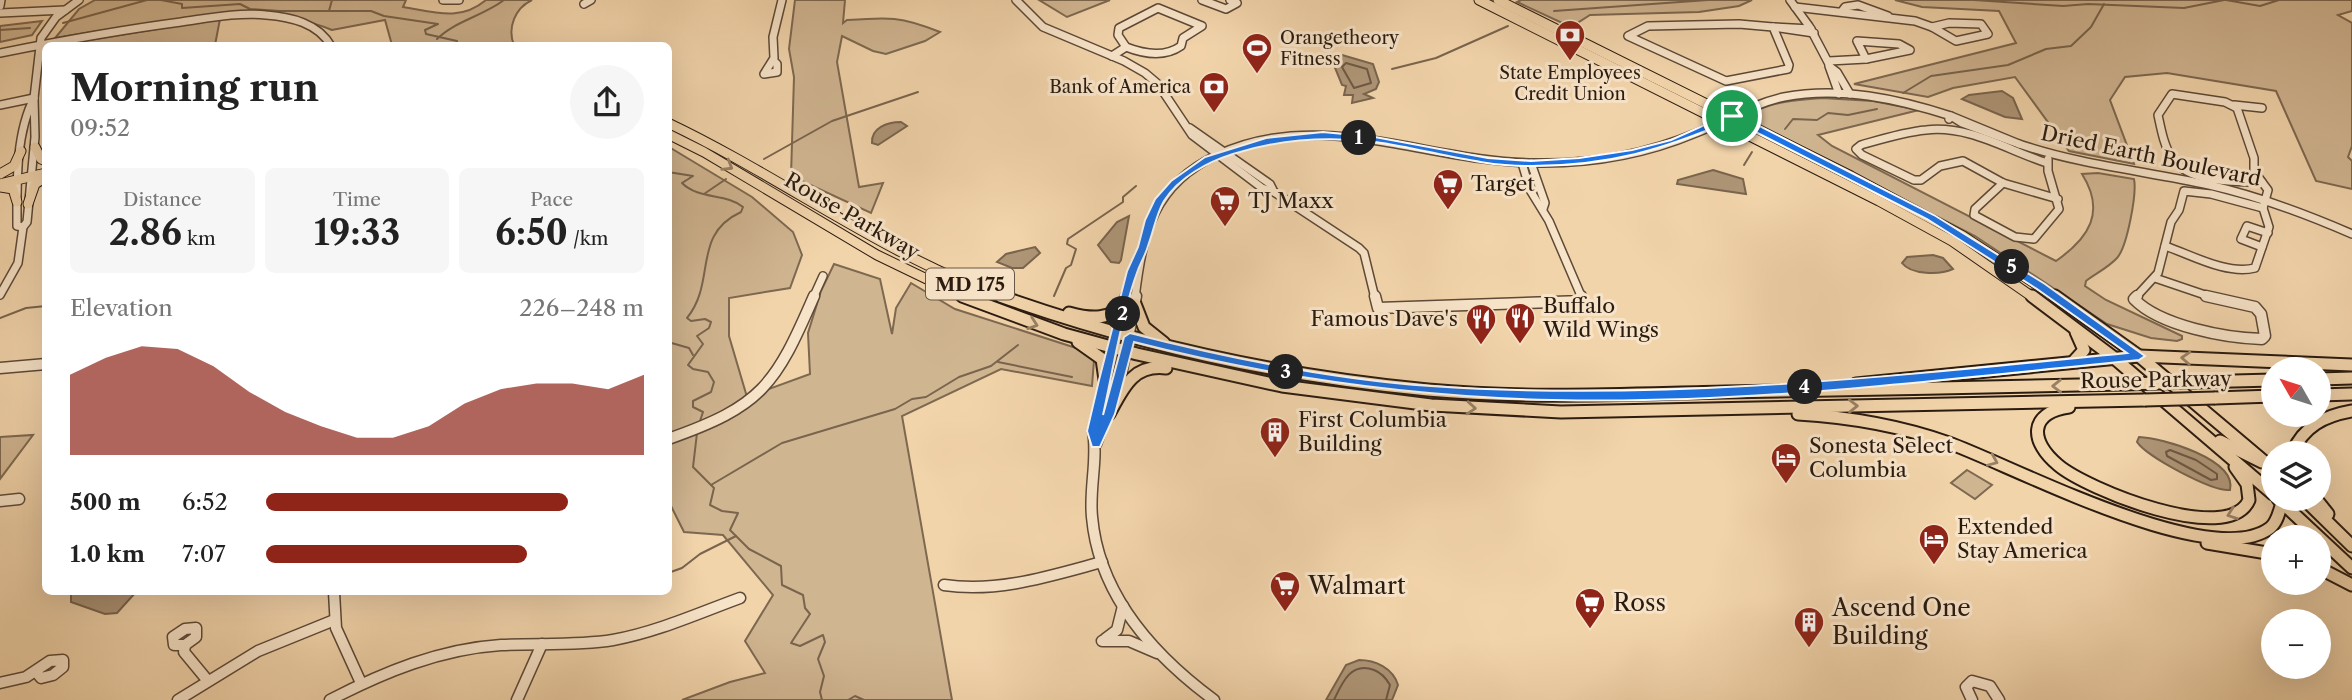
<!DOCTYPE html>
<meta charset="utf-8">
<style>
:root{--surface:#fff;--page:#f6f6f6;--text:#222;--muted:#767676;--accent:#8f2418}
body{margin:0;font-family:"Libre Caslon Text",serif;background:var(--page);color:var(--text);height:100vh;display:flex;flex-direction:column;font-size:26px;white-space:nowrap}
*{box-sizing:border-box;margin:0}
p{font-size:23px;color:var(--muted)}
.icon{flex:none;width:38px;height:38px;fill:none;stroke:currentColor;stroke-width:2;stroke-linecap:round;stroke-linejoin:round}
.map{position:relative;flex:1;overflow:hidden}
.drawer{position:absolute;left:42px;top:42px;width:630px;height:553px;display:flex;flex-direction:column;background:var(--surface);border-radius:10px;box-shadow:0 7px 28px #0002}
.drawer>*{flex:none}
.needle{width:46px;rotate:309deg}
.fabs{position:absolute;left:2261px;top:357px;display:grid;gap:14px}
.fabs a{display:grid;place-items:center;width:70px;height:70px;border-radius:50%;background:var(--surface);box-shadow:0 7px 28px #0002;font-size:35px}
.pin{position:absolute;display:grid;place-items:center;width:60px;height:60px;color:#fff;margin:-30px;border:4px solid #fff;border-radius:50%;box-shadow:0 2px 7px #0007}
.km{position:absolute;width:35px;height:35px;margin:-18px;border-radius:50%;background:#222;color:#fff;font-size:19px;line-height:35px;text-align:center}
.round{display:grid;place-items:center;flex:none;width:74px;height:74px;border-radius:37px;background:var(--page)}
.overview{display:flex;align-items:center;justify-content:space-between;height:119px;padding:0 28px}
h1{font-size:38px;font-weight:700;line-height:52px}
.metrics{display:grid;grid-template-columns:repeat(3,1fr);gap:10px;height:119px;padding:7px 28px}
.metrics div{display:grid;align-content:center;border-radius:10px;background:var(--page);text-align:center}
.metrics b{font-size:35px;font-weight:700}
.metrics small{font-size:19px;font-weight:400}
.metrics p{font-size:19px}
.chart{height:196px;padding:14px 28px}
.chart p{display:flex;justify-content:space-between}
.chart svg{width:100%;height:126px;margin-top:7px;fill:var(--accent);opacity:.7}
ul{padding:0 28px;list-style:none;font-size:23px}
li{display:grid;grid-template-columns:112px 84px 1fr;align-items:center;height:52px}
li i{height:18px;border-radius:9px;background:var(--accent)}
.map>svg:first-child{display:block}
.green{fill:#d0b591;stroke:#7d6850;stroke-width:2}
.water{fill:#ae9576;stroke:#79644d;stroke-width:2}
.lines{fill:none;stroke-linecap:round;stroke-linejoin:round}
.shore{stroke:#6c5843;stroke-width:2}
.stream{stroke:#79644d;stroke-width:2}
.minor-far1-casing{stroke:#5c4937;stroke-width:10}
.minor-casing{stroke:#5c4937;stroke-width:13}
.major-far1-casing{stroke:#2a1b10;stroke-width:11}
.major-casing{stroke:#2a1b10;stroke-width:15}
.minor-far1{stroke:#f7e3c8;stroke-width:7}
.minor{stroke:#f7e3c8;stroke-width:10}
.major-far1{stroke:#f2d4ab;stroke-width:9}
.major{stroke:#f2d4ab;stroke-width:11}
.major-bridge-casing{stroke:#2a1b10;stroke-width:15;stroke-linecap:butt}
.major-bridge{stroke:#f2d4ab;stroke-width:11}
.oneway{stroke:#988165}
.route{fill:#1a73e8;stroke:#fff;stroke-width:2;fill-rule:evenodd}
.labels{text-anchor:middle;stroke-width:6;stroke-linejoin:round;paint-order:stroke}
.far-poi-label{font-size:18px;fill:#2a1b10;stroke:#f7e3c8;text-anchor:start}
.shield{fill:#f7e3c8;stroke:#685747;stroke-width:2}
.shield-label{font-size:19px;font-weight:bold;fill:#2a1b10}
.street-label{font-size:21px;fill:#2a1b10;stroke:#f7e3c8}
.poi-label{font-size:21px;fill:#2a1b10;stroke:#f7e3c8;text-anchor:start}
.near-poi-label{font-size:24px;fill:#2a1b10;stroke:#f7e3c8;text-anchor:start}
</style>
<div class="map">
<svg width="2352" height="700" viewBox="0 0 2352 700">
<rect width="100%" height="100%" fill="#f2d4ab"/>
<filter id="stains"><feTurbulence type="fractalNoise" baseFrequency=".00286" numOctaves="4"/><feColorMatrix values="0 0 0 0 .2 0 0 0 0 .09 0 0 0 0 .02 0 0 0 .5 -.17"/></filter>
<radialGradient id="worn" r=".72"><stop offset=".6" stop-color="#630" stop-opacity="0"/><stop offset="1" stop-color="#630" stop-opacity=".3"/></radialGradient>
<g class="green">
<path d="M95,0H406L403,7C434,12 460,22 486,0H532C515,8 507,28 514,45H392L385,20L332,30C265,0 130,26 55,38L79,9Z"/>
<path d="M795,0H845L843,23L847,20C888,17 901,16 940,32L925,41L886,54L873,51L842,36L837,62L859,187L883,183L871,213L791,176L794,77L789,49Z"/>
<path d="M1039,0H1110L1067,17Z"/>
<path d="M1521,0H1752L1739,6L1699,12L1590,15L1571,27L1517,2Z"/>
<path d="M1895,0H2352V11L2338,15L2352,23V146L2348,157L2352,161V189L2316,181L2276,91L2167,73L2125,77L2110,100L2134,164L2069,151L2015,77L1953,88L1928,97L1854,84L2016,43L1999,11L1922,7Z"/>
<path d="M220,19L215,45L51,46Z"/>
<path d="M42,21L32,35L0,42V26Z"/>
<path d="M1822,98L1873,101L1919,110L1818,135L1832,146L2056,261C2089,238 2106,212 2082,174L2098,173L2134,179C2137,194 2127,247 2117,258C2109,267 2095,274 2086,281L2085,286L2106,300L2182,336V339L2177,341L2151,338L2107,324L1975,236L1750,120C1755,101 1804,100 1822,98Z"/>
<path d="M669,147L752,197L793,232L802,255L790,288L729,298V336L747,397L810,374L808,333L821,291L834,264L880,279L892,334L896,308L911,283L955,309L1076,348L1094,360L1092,386L1001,369L902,416L952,700H682L730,682L765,673L745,641L773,595L723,535L684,532L669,502Z"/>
<path d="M33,435L0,479V437Z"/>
<path d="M1967,470L1992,485L1975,499L1951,483Z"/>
</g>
<g class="water">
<path d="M1342,55L1373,64L1379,82L1376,89L1364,94L1373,98L1352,103L1353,95H1344L1346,86L1342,85L1331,58L1332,56Z"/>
<path d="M2002,91L2013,98L2022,119L2005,117L1962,99L1969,95Z"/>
<path d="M901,122L907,126L878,145L872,143C871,128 887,122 901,122Z"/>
<path d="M1713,170L1743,179L1746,194L1677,184L1678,180Z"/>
<path d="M1129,216L1121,260L1119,263L1111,262L1098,245L1117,222Z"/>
<path d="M1035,247L1040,253L1023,268H1012L997,262L1006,254Z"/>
<path d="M1933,255L1943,258L1953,269C1940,275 1911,275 1902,263L1907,257Z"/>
<path d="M2139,437C2162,438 2237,459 2230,490C2213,492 2147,457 2137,442Z"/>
<path d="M71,592H136L117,613L105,614L71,602Z"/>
<path d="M1359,660C1375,660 1393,668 1398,685L1392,700H1326L1346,665Z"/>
</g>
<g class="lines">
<g class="shore">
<path d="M1346,63L1367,69L1371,83L1354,88L1342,67Z"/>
<path d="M2170,450L2196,460L2217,474V479L2211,480L2167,456L2166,452Z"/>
<path d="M1334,700C1342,683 1351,661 1374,670C1382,673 1386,678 1390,685L1386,700"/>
</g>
<g class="stream">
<path d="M161,0L182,4V8L240,4L250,9L280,11H371L384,16L438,24L425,30L426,34L457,41L455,46"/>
<path d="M1974,0L2063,6L2088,4L2184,8L2224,0"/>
<path d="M2226,0L2260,6L2279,0"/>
<path d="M329,11L332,0"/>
<path d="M1554,11L1708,0"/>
<path d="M63,23L147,0"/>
<path d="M0,30L30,28"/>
<path d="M437,39C455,21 483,16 504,0"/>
<path d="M1392,69L1436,58L1508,26"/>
<path d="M1903,93L1931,76L2008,65L2046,49L2071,46L2091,27L2104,4"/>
<path d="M1785,129L1793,119L1817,120L1828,113L1848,115L1877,109"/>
<path d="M764,159L832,121L918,92"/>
<path d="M1744,165L1752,152"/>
<path d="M668,172L693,176L682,183C699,200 726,193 743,207L741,212C691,235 717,281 687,318L691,321L705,319L711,322L709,328L697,336L703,344L688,365L693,369L708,372L714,382L711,392L693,401V407L703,412L700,421"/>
<path d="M704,194L726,179"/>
<path d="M1054,296L1066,268L1071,265L1076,249L1067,244L1068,239L1123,202V197L1136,186"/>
<path d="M0,318L26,308L46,306"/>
<path d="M668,342L689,348L693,355"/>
<path d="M998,362L1072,377"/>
<path d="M697,433L693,467L714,488L710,505L722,511L738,513L730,530L749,549L781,566L782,585L803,595L805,608L810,614L791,643L800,646L823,635L825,642L818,659L824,676L820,692L822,700"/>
<path d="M711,485L782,443L895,409L912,399L926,397L959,377L991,366L1018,345"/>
<path d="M668,573L682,568L700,554L736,536"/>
<path d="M848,700L855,696L864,700"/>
</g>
<g class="minor-far1-casing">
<g id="minor-far1">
<path d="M443,0H459"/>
<path d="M1016,0L1043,27L1124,61L1145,73L1158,84L1192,135L1262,188L1274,192L1359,248L1364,253L1375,298"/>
<path d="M1202,0L1226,9L1237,3L1230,0"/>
<path d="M1790,0L1809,26L1829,64"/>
<path d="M584,4L591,0"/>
<path d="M0,6L1,0"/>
<path d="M1795,7L1915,21L1932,27"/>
<path d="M1158,8L1202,26L1183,38L1181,46C1164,58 1144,54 1126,47L1118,35L1119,28Z"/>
<path d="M1842,11L1845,7L1858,5L1888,16"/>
<path d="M0,13L65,10"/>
<path d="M1949,23L1981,24L1988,34L1956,41L1932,27Z"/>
<path d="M1739,24L1773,27L1789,65L1788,69L1726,81L1628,36L1648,26Z"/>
<path d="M1811,29L1773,27L1814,33"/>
<path d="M1857,41L1899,44L1910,50L1866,59Z"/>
<path d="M0,53C60,41 120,30 181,22C209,18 238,12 266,15C291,17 318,23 331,46"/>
<path d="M1112,56L1126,47"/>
<path d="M773,60L777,64V72L764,74L774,58L773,37L782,0"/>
<path d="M1829,61L1866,59"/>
<path d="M1839,94L1829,66L1837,72L1850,94"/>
<path d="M2172,94L2225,102L2237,108L2254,158V171L2262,182C2236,182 2188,183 2172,158C2164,146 2161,129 2158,115Z"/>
<path d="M0,105L34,98"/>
<path d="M2234,105L2262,108"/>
<path d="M1951,116L2019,144L1962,123Z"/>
<path d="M1190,128L1270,184L1274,192"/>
<path d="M2019,144C2081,165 2145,171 2209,185C2258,196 2306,214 2352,234"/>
<path d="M1522,163L1530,190L1549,221L1582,298"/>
<path d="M1531,163L1545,203L1543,209"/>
<path d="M2047,163C2007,150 1969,125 1926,130C1904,132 1882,139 1861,145L1856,149L1862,155L1914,180H1921L1940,166L1963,161L2003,183L2058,199"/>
<path d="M2003,183L1975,209L1974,215L2015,237L2034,239L2059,209L2048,171V159"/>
<path d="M23,227L17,226C17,185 15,135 34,98"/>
<path d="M2165,246C2192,255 2226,275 2255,268L2269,227L2263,208L2268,190L2262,182"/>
<path d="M2262,247L2241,239L2247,226L2268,233"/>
<path d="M2155,278L2214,298"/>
<path d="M0,295L18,263L23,227L27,222L35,137L34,98L41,38L56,17L79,0"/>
<path d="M813,298L823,276"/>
<path d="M1125,298L1139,255"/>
<path d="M1135,298C1143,233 1153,185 1217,155C1321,106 1430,163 1536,163C1591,164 1646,154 1696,133C1726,121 1752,104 1784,97C1840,86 1898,99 1951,116L1949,119"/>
<path d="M2135,298L2158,273L2171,222L2179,210L2184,191L2211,194L2263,208"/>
</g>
</g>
<g class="minor-casing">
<g id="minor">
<path d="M1126,296L1093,431C1098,460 1089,488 1092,517C1099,596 1153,655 1214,700"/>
<path d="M1375,296L1378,308L1583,301L1581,296"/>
<path d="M2137,296L2134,299C2160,326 2226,338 2262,339L2265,336L2261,314L2255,307L2206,296"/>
<path d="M0,368L46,364"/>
<path d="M668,439C762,406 775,386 814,296"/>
<path d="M1096,444L1121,375L1136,296"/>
<path d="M0,501L19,499"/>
<path d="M944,585C998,593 1050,576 1102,562"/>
<path d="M334,592L336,628L361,683"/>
<path d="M196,628V637L185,645H174L173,637L185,629Z"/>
<path d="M1105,639L1117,630L1123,606"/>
<path d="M1102,641H1129L1157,653"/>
<path d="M185,645L184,652L208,681"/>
<path d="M0,683L26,677L50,661L63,660V667L53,675L41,678L37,673"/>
<path d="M178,700L258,651L332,621"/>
<path d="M330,700C384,672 440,649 501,645C539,643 576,646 613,640C657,632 699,613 740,598"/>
<path d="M517,700L542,644"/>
<path d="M1972,700L1966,687L1972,681L1990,686L1999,700"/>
</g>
</g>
<g class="major-far1-casing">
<g id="major-far1">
<path d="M1479,0L1879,201L1952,241L2034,298"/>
<path d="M1498,0L1851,176L1963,236L2057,298"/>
<path d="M668,123C782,177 885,256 1005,298"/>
<path d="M668,134L704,152L877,255L966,298"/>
<path d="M35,147L41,159L46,161"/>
<path d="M0,174L14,166L21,151"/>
<path d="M0,184L46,173"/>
<path d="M0,187L13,189L17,202"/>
<path d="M28,204L35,184L46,177"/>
</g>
</g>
<g class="major-casing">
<g id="major">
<path d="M962,296L1064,334L1137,354L1282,386L1431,405L1561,412L2145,400"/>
<path d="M1000,296C1141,346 1279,376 1428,390C1527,399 1626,394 1725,392C1858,390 1992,387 2125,384"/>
<path d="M2032,296L2113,357L2273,494"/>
<path d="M2055,296L2139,356L2273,469"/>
<path d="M1135,304L1144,327L1164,343"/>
<path d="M1069,313C1091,319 1111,321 1126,301"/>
<path d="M1078,342L1102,359L1105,380"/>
<path d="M2074,361L2084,350L2076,332"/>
<path d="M2319,379L2352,378"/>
<path d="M2194,382L2273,380"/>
<path d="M1856,384L2139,356L2352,365"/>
<path d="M2319,395L2352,394"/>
<path d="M2215,398L2273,396"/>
<path d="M2069,407C2028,413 2030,442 2058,465C2086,489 2229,547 2249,500L2247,484L2235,467"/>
<path d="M1109,414C1123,388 1133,364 1166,368"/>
<path d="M1798,414C1849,417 1901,426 1949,443C2013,466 2211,572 2270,528C2278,522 2280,508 2283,499"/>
<path d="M2220,441L2262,462"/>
<path d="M2292,453C2304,426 2324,416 2352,411"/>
<path d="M2278,499L2352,568"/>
<path d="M2304,499L2352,546"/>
<path d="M2316,499L2328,514"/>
<path d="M2207,543L2273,554"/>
<path d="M2319,568L2352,585"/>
</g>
</g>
<use href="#minor-far1" class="minor-far1"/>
<use href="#minor" class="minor"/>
<use href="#major-far1" class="major-far1"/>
<use href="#major" class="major"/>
<g class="major-bridge-casing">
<g id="major-bridge">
<path d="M2125,384L2194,382"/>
<path d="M2145,400L2215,398"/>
</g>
</g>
<use href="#major-bridge" class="major-bridge"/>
</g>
<defs><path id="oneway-chevron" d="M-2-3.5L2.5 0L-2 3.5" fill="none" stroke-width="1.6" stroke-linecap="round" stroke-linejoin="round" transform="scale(1.75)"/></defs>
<g class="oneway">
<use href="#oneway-chevron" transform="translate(728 166) rotate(31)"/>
<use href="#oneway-chevron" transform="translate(1033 324) rotate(19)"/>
<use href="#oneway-chevron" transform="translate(2186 358) rotate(-177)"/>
<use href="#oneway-chevron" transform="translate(2057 386) rotate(179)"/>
<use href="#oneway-chevron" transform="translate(1853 406) rotate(-1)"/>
<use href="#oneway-chevron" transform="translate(1471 408) rotate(4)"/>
<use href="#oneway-chevron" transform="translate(1993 461) rotate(23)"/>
<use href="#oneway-chevron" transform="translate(2232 514) rotate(160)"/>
</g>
<path class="route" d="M1729,114H1736L1934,215L2045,284L2145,356L2139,360C1944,379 1749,405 1553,400C1411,397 1271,377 1134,342L1115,414L1100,447H1092L1087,431L1099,380L1127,271L1138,247L1145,220L1155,199L1171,181L1205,157L1266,138L1323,132L1375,137L1488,158L1531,161L1579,158L1632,150L1671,140ZM1732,120L1927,219L2037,289L2127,353C1895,376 1664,402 1431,386C1329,379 1228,358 1130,333L1124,337L1103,415C1113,370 1122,313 1138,270C1141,262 1146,254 1148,246C1154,230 1156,215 1164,201C1179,177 1208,162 1233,154C1280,139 1326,136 1375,142C1427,149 1479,167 1532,166C1608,166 1663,150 1732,120Z"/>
<defs>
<g id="bank-pin" transform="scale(1.575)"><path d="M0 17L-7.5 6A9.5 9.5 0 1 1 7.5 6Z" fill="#8f2418" stroke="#f7e3c8"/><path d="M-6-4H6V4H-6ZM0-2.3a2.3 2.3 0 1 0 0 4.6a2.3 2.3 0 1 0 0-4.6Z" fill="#fff"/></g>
<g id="stadium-pin" transform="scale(1.575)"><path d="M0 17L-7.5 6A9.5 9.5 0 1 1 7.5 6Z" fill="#8f2418" stroke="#f7e3c8"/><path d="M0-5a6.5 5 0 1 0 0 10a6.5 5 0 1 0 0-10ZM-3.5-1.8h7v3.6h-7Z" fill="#fff"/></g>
<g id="supermarket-pin" transform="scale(1.575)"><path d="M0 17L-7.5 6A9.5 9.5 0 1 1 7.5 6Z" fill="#8f2418" stroke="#f7e3c8"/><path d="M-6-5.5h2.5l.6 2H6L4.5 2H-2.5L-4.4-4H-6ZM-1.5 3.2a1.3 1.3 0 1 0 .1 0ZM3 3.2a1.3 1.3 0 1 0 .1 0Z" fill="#fff"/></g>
<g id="restaurant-pin" transform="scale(1.575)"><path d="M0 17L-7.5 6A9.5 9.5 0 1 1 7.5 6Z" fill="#8f2418" stroke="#f7e3c8"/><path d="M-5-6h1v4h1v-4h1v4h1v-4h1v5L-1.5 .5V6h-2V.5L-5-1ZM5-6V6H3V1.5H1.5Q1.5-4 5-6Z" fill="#fff"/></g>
<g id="building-pin" transform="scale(1.575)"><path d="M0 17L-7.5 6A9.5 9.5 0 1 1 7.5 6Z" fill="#8f2418" stroke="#f7e3c8"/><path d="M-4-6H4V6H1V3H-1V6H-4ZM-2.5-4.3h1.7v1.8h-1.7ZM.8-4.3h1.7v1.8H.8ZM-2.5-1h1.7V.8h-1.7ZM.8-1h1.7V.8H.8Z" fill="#fff"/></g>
<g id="hotel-pin" transform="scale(1.575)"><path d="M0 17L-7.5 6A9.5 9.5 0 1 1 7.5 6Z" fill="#8f2418" stroke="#f7e3c8"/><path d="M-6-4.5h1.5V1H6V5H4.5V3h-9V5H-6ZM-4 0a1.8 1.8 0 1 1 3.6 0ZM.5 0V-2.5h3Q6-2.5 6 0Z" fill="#fff"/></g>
</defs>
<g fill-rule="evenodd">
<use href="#bank-pin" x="1570" y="35"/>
<use href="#stadium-pin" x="1257" y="48"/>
<use href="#bank-pin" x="1214" y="87"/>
<use href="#supermarket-pin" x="1448" y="184"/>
<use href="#supermarket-pin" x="1225" y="201"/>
<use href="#restaurant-pin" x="1520" y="318"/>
<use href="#restaurant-pin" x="1481" y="319"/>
<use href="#building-pin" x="1275" y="432"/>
<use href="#hotel-pin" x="1786" y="458"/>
<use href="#hotel-pin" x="1934" y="539"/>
<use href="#supermarket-pin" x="1285" y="586"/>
<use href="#supermarket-pin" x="1590" y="603"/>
<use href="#building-pin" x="1809" y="622"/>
</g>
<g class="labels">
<g class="far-poi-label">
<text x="1280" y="44">Orangetheory<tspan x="1280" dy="21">Fitness</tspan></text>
<text x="1570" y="79" text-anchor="middle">State Employees<tspan x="1570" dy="21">Credit Union</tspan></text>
<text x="1191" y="93" text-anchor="end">Bank of America</text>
</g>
<rect class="shield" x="926" y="268.5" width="88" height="31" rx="5"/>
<g class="shield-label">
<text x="970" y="291">MD 175</text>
</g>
<g class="street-label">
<text transform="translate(2151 156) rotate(12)" y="7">Dried Earth Boulevard</text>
<text transform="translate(852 216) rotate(30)" y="7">Rouse Parkway</text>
<text transform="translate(2156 380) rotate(-1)" y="7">Rouse Parkway</text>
</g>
<g class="poi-label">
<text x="1471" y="191">Target</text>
<text x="1248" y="208">TJ Maxx</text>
<text x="1543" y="313">Buffalo<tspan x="1543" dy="24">Wild Wings</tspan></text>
<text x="1458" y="326" text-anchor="end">Famous Dave's</text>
<text x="1298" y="427">First Columbia<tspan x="1298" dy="24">Building</tspan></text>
<text x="1809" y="453">Sonesta Select<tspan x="1809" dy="24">Columbia</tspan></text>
<text x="1957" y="534">Extended<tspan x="1957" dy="24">Stay America</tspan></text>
</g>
<g class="near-poi-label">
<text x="1308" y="594">Walmart</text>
<text x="1613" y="611">Ross</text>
<text x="1832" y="616">Ascend One<tspan x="1832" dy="28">Building</tspan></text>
</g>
</g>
<rect width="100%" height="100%" filter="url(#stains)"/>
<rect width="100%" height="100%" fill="url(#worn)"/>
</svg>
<div class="fabs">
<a><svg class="needle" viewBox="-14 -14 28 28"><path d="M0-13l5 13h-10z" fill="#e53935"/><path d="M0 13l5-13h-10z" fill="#767676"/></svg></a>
<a><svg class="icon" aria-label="layers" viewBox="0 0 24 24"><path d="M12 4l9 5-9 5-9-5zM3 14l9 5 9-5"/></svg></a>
<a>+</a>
<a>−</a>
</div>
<div class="pin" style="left:1732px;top:116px;background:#1e9e55"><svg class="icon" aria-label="arrive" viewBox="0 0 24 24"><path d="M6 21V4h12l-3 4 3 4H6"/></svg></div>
<b class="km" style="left:1359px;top:138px">1</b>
<b class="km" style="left:1123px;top:314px">2</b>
<b class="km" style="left:1286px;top:372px">3</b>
<b class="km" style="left:1805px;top:387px">4</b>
<b class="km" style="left:2012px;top:267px">5</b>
<section class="drawer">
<div class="overview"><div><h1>Morning run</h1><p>09:52</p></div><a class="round"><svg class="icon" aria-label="share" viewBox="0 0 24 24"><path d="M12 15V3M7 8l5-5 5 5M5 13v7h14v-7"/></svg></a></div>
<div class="metrics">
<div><p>Distance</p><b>2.86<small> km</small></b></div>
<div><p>Time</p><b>19:33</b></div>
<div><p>Pace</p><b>6:50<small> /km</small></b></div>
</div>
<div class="chart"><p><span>Elevation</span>226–248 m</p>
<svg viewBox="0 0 160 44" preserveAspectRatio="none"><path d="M0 44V16L10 10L20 6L30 7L40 13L50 22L60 29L70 34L80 38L90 38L100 34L110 26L120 21L130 19L140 19L150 21L160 16V44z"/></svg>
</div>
<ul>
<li><b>500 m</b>6:52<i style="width:80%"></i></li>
<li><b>1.0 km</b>7:07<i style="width:69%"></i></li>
</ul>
</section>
</div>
